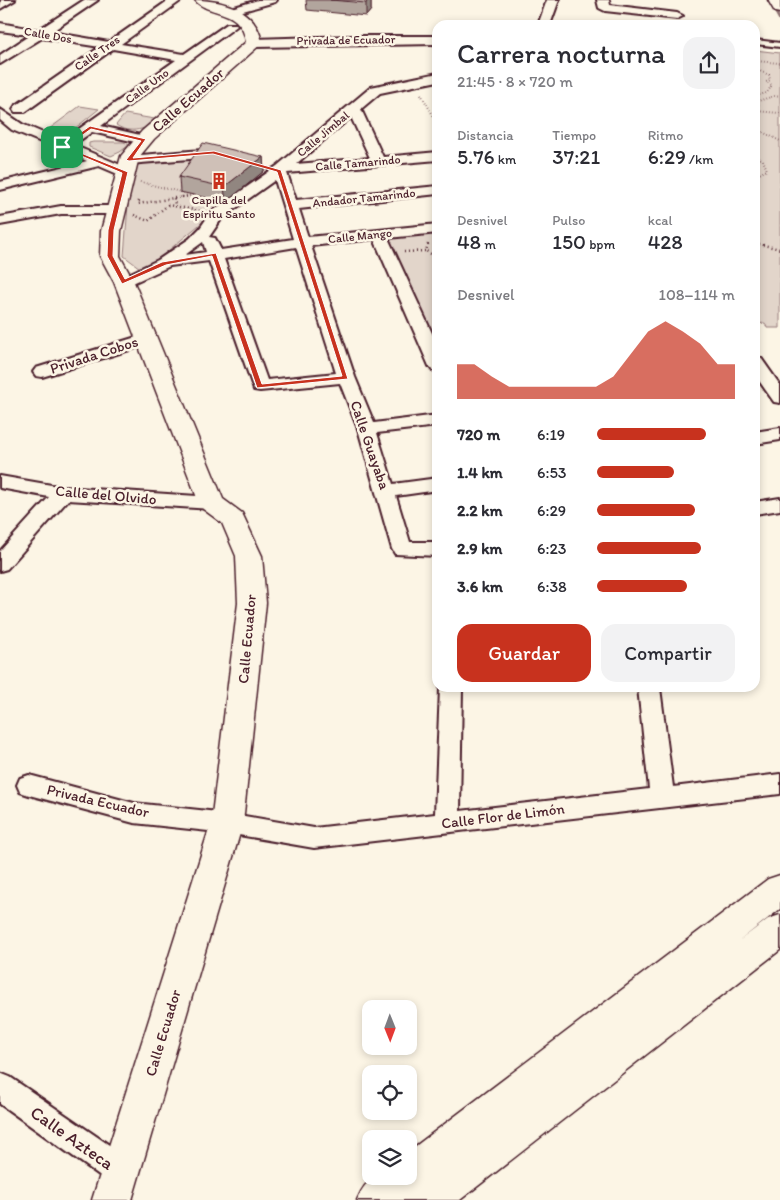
<!DOCTYPE html>
<html lang="es">
<meta charset="utf-8">
<style>
:root{--surface:#fff;--page:#f2f2f3;--text:#2b2b33;--muted:#7c7c81;--accent:#c8321e}
body{margin:0;font-family:Itim,sans-serif;background:var(--page);color:var(--text);height:100vh;display:flex;flex-direction:column;font-size:19px;white-space:nowrap}
*{box-sizing:border-box;margin:0}
p{font-size:16px;color:var(--muted)}
.icon{flex:none;width:28px;height:28px;fill:none;stroke:currentColor;stroke-width:2;stroke-linecap:round;stroke-linejoin:round}
.map{position:relative;flex:1;overflow:hidden}
.sheet{position:absolute;left:432px;top:20px;width:328px;height:672px;display:flex;flex-direction:column;background:var(--surface);border-radius:15px;box-shadow:0 2px 8px #0003}
.sheet>*{flex:none}
.needle{width:32px;rotate:179deg}
.buttons{position:absolute;left:362px;top:1000px;display:grid;gap:10px}
.buttons a{display:grid;place-items:center;width:55px;height:55px;border-radius:10px;background:var(--surface);box-shadow:0 2px 8px #0003;font-size:25px}
.pin{position:absolute;display:grid;place-items:center;width:42px;height:42px;color:#fff;margin:-21px;border-radius:10px;box-shadow:0 2px 8px #0006}
.round{display:grid;place-items:center;flex:none;width:52px;height:52px;border-radius:15px;background:var(--page)}
.summary{display:flex;align-items:center;justify-content:space-between;height:85px;padding:0 25px}
h1{font-size:28px;font-weight:600;line-height:38px}
.metrics{display:grid;grid-template-columns:repeat(3,1fr);gap:8px;height:85px;padding:5px 25px}
.metrics div{display:grid;align-content:center}
.metrics b{font-size:21px;font-weight:600}
.metrics small{font-size:14px;font-weight:400}
.metrics p{font-size:14px}
.chart{height:140px;padding:10px 25px}
.chart p{display:flex;justify-content:space-between}
.chart svg{width:100%;height:90px;margin-top:5px;fill:var(--accent);opacity:.7}
.action{display:flex;gap:10px;margin-top:auto;padding:10px 25px}
.action a{flex:1;height:58px;border-radius:15px;background:var(--accent);color:#fff;font-size:20px;font-weight:600;line-height:58px;text-align:center}
.action a+a{background:var(--page);color:var(--text)}
ul{padding:0 25px;list-style:none;font-size:16px}
li{display:grid;grid-template-columns:80px 60px 1fr;align-items:center;height:38px}
li i{height:12px;border-radius:6px;background:var(--accent)}
.map>svg:first-child{display:block}
.green{fill:#e2d5ca;stroke:#967a7a}
.lines{fill:none;stroke-linecap:round;stroke-linejoin:round}
.stream{stroke:#917474;stroke-width:3}
.lane-casing{stroke:#4a1f2b;stroke-width:4}
.street-casing{stroke:#4a1f2b;stroke-width:4}
.secondary-casing{stroke:#4a1f2b;stroke-width:3}
.path-far1{stroke:#4a1f2b;stroke-width:2;stroke-dasharray:0.5 2.5;stroke-linecap:butt}
.path{stroke:#4a1f2b;stroke-width:2.5;stroke-dasharray:1 3;stroke-linecap:butt}
.lane{fill:#fcf5e5;fill-rule:evenodd}
.street{fill:#fcf5e5;fill-rule:evenodd}
.secondary{fill:#fcf5e5;fill-rule:evenodd}
.wall{fill:#b2a59d;stroke:#4a1f2b}
.shaded-wall{fill:#918680;stroke:#4a1f2b}
.building{fill:#cfc0b7;stroke:#4a1f2b}
.route{fill:#c8321e;stroke:#fff;fill-rule:evenodd}
.labels{text-anchor:middle;stroke-width:5;stroke-linejoin:round;paint-order:stroke}
.far-street-label{font-size:12px;fill:#4a1f2b;stroke:#fcf5e5}
.far-poi-label{font-size:12px;fill:#4a1f2b;stroke:#fcf5e5}
.street-label{font-size:15px;fill:#4a1f2b;stroke:#fcf5e5}
.near-street-label{font-size:18px;fill:#4a1f2b;stroke:#fcf5e5}
</style>
<div class="map">
<svg width="780" height="1200" viewBox="0 0 780 1200">
<rect width="100%" height="100%" fill="#fcf5e5"/>
<filter id="ink" filterUnits="userSpaceOnUse"><feTurbulence type="fractalNoise" baseFrequency=".02" numOctaves="2"/><feDisplacementMap in="SourceGraphic" scale="10" xChannelSelector="R" yChannelSelector="G"/><feConvolveMatrix kernelMatrix="1 2 1 2 8 2 1 2 1" color-interpolation-filters="sRGB"/></filter>
<g filter="url(#ink)">
<g class="green">
<path d="M755,50L780,53V328H767L765,323L755,324Z"/>
<path d="M80,106L99,109L64,137L49,129Z"/>
<path d="M125,114L160,120C146,129 131,135 116,125Z"/>
<path d="M124,142L129,145L120,152L111,156L89,147V143L93,142Z"/>
<path d="M212,156L276,171L199,225L151,265L140,268L124,256L130,179L139,162Z"/>
<path d="M437,229V362L381,235Z"/>
</g>
<g class="lines">
<path class="stream" d="M769,0L780,20"/>
<g class="lane-casing">
<path id="lane" d="M755,40L780,43V47L755,44Z"/>
</g>
<g class="street-casing">
<g id="street">
<path d="M15,0L0,9L1,0Z"/>
<path d="M84,0H98L51,32L109,42L169,0H182L121,44L184,54L227,24H235L237,26L101,126L149,137L151,140L149,143L144,144L92,132L73,145L130,169L132,172L130,175H120L99,166L0,190V182L87,161L12,130L0,120V109L22,124L62,141L176,60L113,49L25,112H15L13,109L15,106L100,47L42,38L0,64V55L30,35L0,31V23L38,30Z"/>
<path d="M258,0H277L275,2L232,14L226,11L228,9Z"/>
<path d="M547,0H559L550,25H538Z"/>
<path d="M597,0H609L610,5L677,13L683,16L677,19L605,11L599,8Z"/>
<path d="M351,36H438V44L254,47L248,43L254,39Z"/>
<path d="M438,73V81L380,93L361,109L383,157L438,152V160L287,173L296,200L438,186V194L299,209L308,237L438,224V233L388,238L438,346V371L432,370L429,366L374,239L311,246L355,377L374,423L438,415V426L377,433L393,484L438,478V490L396,496L410,542H438V556L395,554L392,549L358,429L340,383L260,391L254,390L209,261L170,266L124,287L116,282L118,279L158,260L189,239L200,228L211,212L277,166L371,87ZM351,117L370,158L296,164ZM275,180L293,239L221,250L215,238L209,237L222,218ZM203,242L206,252L185,255ZM296,247L336,373L267,380L224,259Z"/>
<path d="M214,149L228,152L230,155L223,159L214,157L129,164L122,160L129,156Z"/>
<path d="M61,206H118L125,210L118,214H61L0,225V217Z"/>
<path d="M146,334L152,335L154,339L152,343L42,377L36,376L33,372L36,368Z"/>
<path d="M755,357L761,358L780,385V403L774,402L755,375Z"/>
<path d="M780,428V440L755,444V432Z"/>
<path d="M0,476L63,487L212,497L219,499L222,503L219,507L212,509L68,500L7,569L0,571V551L49,497L0,488Z"/>
<path d="M780,498V510L755,514V502Z"/>
<path d="M440,688H462L460,811L649,789L638,688H660L673,787L780,774V794L314,848L227,833L134,823L29,795L20,792L17,785L20,778L29,775L134,803L227,813L314,828L435,814Z"/>
<path d="M0,1073L10,1077L131,1160L135,1171L131,1182L120,1186L109,1182L0,1104Z"/>
</g>
</g>
<g class="secondary-casing">
<g id="secondary">
<path d="M195,0C224,0 257,10 262,43L154,139L139,157L121,231L120,256L134,282L223,499L242,513L262,556L266,603L243,823L132,1200H92L211,823L238,603L236,556L222,523L203,509L199,503L114,282L100,256L101,231L121,156L142,131L246,42C241,6 208,17 195,0Z"/>
<path d="M768,0H780V13L775,12Z"/>
<path d="M780,875V909L739,941L768,919L780,915V950L460,1200H357C369,1171 381,1176 409,1176V1151L768,879Z"/>
</g>
</g>
<g class="path-far1">
<path d="M755,61L780,63"/>
<path d="M755,69L769,75L770,80L766,82L772,85L767,93L755,96"/>
<path d="M421,94L438,124"/>
<path d="M755,111L780,113"/>
<path d="M759,111L758,101L774,96L780,97"/>
<path d="M755,128L780,141"/>
<path d="M755,156L763,160L767,170L755,176"/>
<path d="M140,182L201,197"/>
<path d="M180,197L190,196"/>
</g>
<g class="path">
<path d="M196,196L212,200"/>
<path d="M174,198L190,196"/>
<path d="M139,201L138,204L174,198L175,206"/>
<path d="M134,215L148,221L168,205L200,211"/>
<path d="M755,243L780,249"/>
<path d="M428,244L426,251L438,258"/>
<path d="M404,252L426,251"/>
</g>
<use href="#lane" class="lane"/>
<use href="#street" class="street"/>
<use href="#secondary" class="secondary"/>
</g>
<g class="wall">
<path d="M306,0H371V10L366,16L307,10Z"/>
<path d="M263,157L264,171L226,202L180,192L179,177Z"/>
</g>
<g class="shaded-wall">
<path d="M369,0H371V10L366,16V3Z"/>
<path d="M263,157L264,171L226,202L224,187Z"/>
</g>
<g class="building">
<path d="M330,0H369L366,3Z"/>
<path d="M203,143L263,157L224,187L179,177Z"/>
</g>
</g>
<path class="route" d="M90,126L146,139L133,158L214,151L281,170L348,379L257,388L212,256L166,265L122,284L107,256L108,230L122,173L60,147ZM91,129L141,141L126,160L129,161L213,154L277,172L342,376L262,384L216,253L162,262L125,279L113,256L114,230L128,172L66,147Z"/>
<defs>
<g id="building-bare" transform="scale(1.35)"><path d="M-4-6H4V6H1V3H-1V6H-4ZM-2.5-4.3h1.7v1.8h-1.7ZM.8-4.3h1.7v1.8H.8ZM-2.5-1h1.7V.8h-1.7ZM.8-1h1.7V.8H.8Z" fill="#c8321e" stroke="#fcf5e5" stroke-width="2.5" paint-order="stroke"/></g>
</defs>
<g fill-rule="evenodd">
<use href="#building-bare" x="219" y="181"/>
</g>
<g class="labels">
<g class="far-street-label">
<text transform="translate(48 35) rotate(10)" y="4">Calle Dos</text>
<text transform="translate(346 40) rotate(-1)" y="4">Privada de Ecuador</text>
<text transform="translate(97 53) rotate(-35)" y="4">Calle Tres</text>
<text transform="translate(147 86) rotate(-36)" y="4">Calle Uno</text>
<text transform="translate(323 134) rotate(-40)" y="4">Calle Jimbal</text>
<text transform="translate(358 163) rotate(-5)" y="4">Calle Tamarindo</text>
<text transform="translate(364 198) rotate(-6)" y="4">Andador Tamarindo</text>
<text transform="translate(360 236) rotate(-6)" y="4">Calle Mango</text>
</g>
<g class="far-poi-label">
<text x="219" y="204">Capilla del<tspan x="219" dy="14">Espíritu Santo</tspan></text>
</g>
<g class="street-label">
<text transform="translate(188 100) rotate(-41)" y="5">Calle Ecuador</text>
<text transform="translate(94 355) rotate(-18)" y="5">Privada Cobos</text>
<text transform="translate(370 445) rotate(71)" y="5">Calle Guayaba</text>
<text transform="translate(106 495) rotate(5)" y="5">Calle del Olvido</text>
<text transform="translate(247 639) rotate(-85)" y="5">Calle Ecuador</text>
<text transform="translate(98 801) rotate(13)" y="5">Privada Ecuador</text>
<text transform="translate(503 816) rotate(-7)" y="5">Calle Flor de Limón</text>
<text transform="translate(163 1033) rotate(-73)" y="5">Calle Ecuador</text>
</g>
<g class="near-street-label">
<text transform="translate(72 1138) rotate(35)" y="6">Calle Azteca</text>
</g>
</g>
</svg>
<div class="buttons">
<a><svg class="needle" viewBox="-14 -14 28 28"><path d="M0-13l5 13h-10z" fill="#e53935"/><path d="M0 13l5-13h-10z" fill="#7c7c81"/></svg></a>
<a><svg class="icon" aria-label="locate" viewBox="0 0 24 24"><circle cx="12" cy="12" r="6"/><path d="M12 2v4M12 18v4M2 12h4M18 12h4"/></svg></a>
<a><svg class="icon" aria-label="layers" viewBox="0 0 24 24"><path d="M12 4l9 5-9 5-9-5zM3 14l9 5 9-5"/></svg></a>
</div>
<div class="pin" style="left:62px;top:147px;background:#1e9e55"><svg class="icon" aria-label="arrive" viewBox="0 0 24 24"><path d="M6 21V4h12l-3 4 3 4H6"/></svg></div>
<section class="sheet">
<div class="summary"><div><h1>Carrera nocturna</h1><p>21:45 · 8 × 720 m</p></div><a class="round"><svg class="icon" aria-label="share" viewBox="0 0 24 24"><path d="M12 15V3M7 8l5-5 5 5M5 13v7h14v-7"/></svg></a></div>
<div class="metrics">
<div><p>Distancia</p><b>5.76<small> km</small></b></div>
<div><p>Tiempo</p><b>37:21</b></div>
<div><p>Ritmo</p><b>6:29<small> /km</small></b></div>
</div>
<div class="metrics">
<div><p>Desnivel</p><b>48<small> m</small></b></div>
<div><p>Pulso</p><b>150<small> bpm</small></b></div>
<div><p>kcal</p><b>428</b></div>
</div>
<div class="chart"><p><span>Desnivel</span>108–114 m</p>
<svg viewBox="0 0 160 44" preserveAspectRatio="none"><path d="M0 44V27L10 27L20 33L30 38L40 38L50 38L60 38L70 38L80 38L90 33L100 22L110 11L120 6L130 11L140 17L150 27L160 27V44z"/></svg>
</div>
<ul>
<li><b>720 m</b>6:19<i style="width:79%"></i></li>
<li><b>1.4 km</b>6:53<i style="width:56%"></i></li>
<li><b>2.2 km</b>6:29<i style="width:71%"></i></li>
<li><b>2.9 km</b>6:23<i style="width:75%"></i></li>
<li><b>3.6 km</b>6:38<i style="width:65%"></i></li>
</ul>
<div class="action"><a>Guardar</a><a>Compartir</a></div>
</section>
</div>
